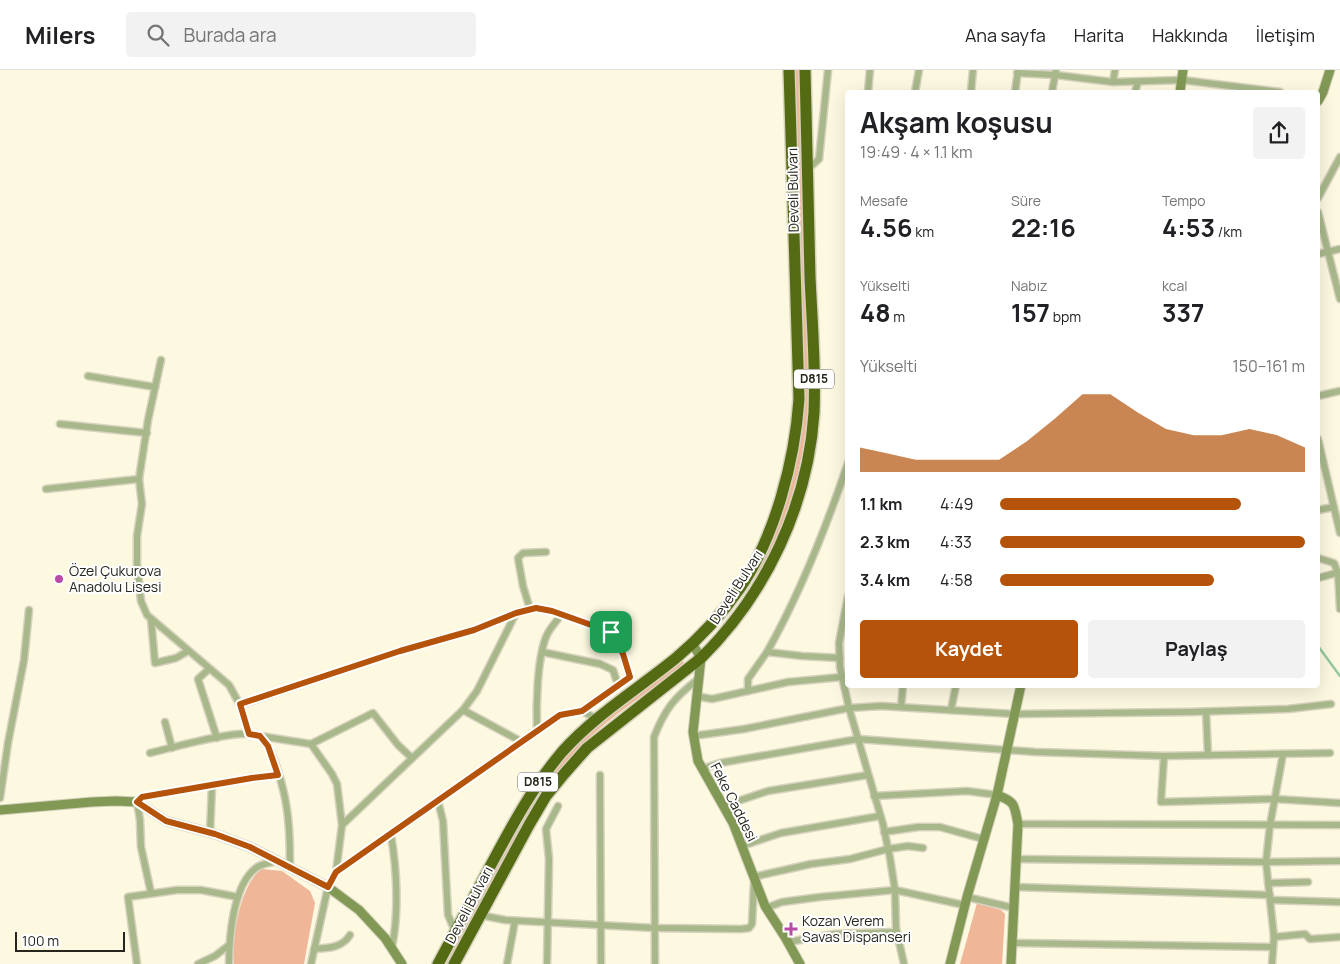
<!DOCTYPE html>
<html lang="tr">
<meta charset="utf-8">
<style>
:root{--surface:#fff;--page:#f2f2f2;--text:#202124;--muted:#757577;--line:#e0e0e0;--accent:#b45309}
body{margin:0;font-family:Manrope,sans-serif;background:var(--page);color:var(--text);height:100vh;display:flex;flex-direction:column;font-size:19px;white-space:nowrap}
*{box-sizing:border-box;margin:0}
p{font-size:16px;color:var(--muted)}
.icon{flex:none;width:28px;height:28px;fill:none;stroke:currentColor;stroke-width:2;stroke-linecap:round;stroke-linejoin:round}
.map{position:relative;flex:1;overflow:hidden}
.details{position:absolute;left:845px;top:20px;width:475px;height:598px;display:flex;flex-direction:column;background:var(--surface);border-radius:5px;box-shadow:0 5px 20px #0002}
.details>*{flex:none}
.scale{position:absolute;left:15px;bottom:12px;width:110px;box-sizing:border-box;padding-left:5px;border:2px solid #27261d;border-top:0;font-size:14px;line-height:18px;white-space:nowrap;color:#27261d;-webkit-text-stroke:4px #fff;paint-order:stroke}
.pin{position:absolute;display:grid;place-items:center;width:42px;height:42px;color:#fff;margin:-21px;border-radius:10px;box-shadow:0 2px 8px #0006}
.round{display:grid;place-items:center;flex:none;width:52px;height:52px;border-radius:5px;background:var(--page)}
.head{display:flex;align-items:center;justify-content:space-between;height:85px;padding:0 15px}
h1{font-size:28px;font-weight:700;line-height:38px}
.metrics{display:grid;grid-template-columns:repeat(3,1fr);gap:8px;height:85px;padding:5px 15px}
.metrics div{display:grid;align-content:center}
.metrics b{font-size:25px;font-weight:700}
.metrics small{font-size:14px;font-weight:400}
.metrics p{font-size:14px}
.chart{height:140px;padding:10px 15px}
.chart p{display:flex;justify-content:space-between}
.chart svg{width:100%;height:90px;margin-top:5px;fill:var(--accent);opacity:.7}
.action{display:flex;gap:10px;margin-top:auto;padding:10px 15px}
.action a{flex:1;height:58px;border-radius:5px;background:var(--accent);color:#fff;font-size:20px;font-weight:700;line-height:58px;text-align:center}
.action a+a{background:var(--page);color:var(--text)}
ul{padding:0 15px;list-style:none;font-size:16px}
li{display:grid;grid-template-columns:80px 60px 1fr;align-items:center;height:38px}
li i{height:12px;border-radius:6px;background:var(--accent)}
header{display:flex;align-items:center;gap:30px;box-sizing:border-box;height:70px;padding:0 25px;background:var(--surface);border-bottom:1px solid var(--line)}
header strong{font-size:24px}
nav{display:flex;gap:28px;margin-inline-start:auto;font-size:18px}
.search{width:350px;height:45px;background:var(--page);display:flex;align-items:center;gap:12px;box-sizing:border-box;padding:0 18px;border-radius:5px;color:var(--muted);font-size:19px}
.map>svg:first-child{display:block}
.green{fill:#efb698}
.lines{fill:none;stroke-linecap:round;stroke-linejoin:round}
.stream{stroke:#96c99d;stroke-width:2.5}
.street-casing{stroke:#d6d2bd;stroke-width:9}
.secondary-casing{stroke:#d6d2bd;stroke-width:11}
.highway-casing{stroke:#d6d2bd;stroke-width:14}
.street{stroke:#a8b88b;stroke-width:6}
.secondary{stroke:#829855;stroke-width:9}
.highway{stroke:#546b13;stroke-width:11}
.route-casing{stroke:#fff;stroke-width:10}
.route{stroke:#b45309;stroke-width:6}
.poi-dot{fill:#b94aa8;stroke:#fff;stroke-width:2}
.labels{text-anchor:middle;stroke-width:4;stroke-linejoin:round;paint-order:stroke}
.shield{fill:#fff;stroke:#686761;stroke-width:1}
.shield-label{font-size:12px;font-weight:bold;fill:#27261d}
.street-label{font-size:14px;fill:#27261d;stroke:#fff}
.poi-label{font-size:14px;fill:#27261d;stroke:#fff;text-anchor:start}
</style>
<header>
<strong>Milers</strong>
<div class="search"><svg class="icon" aria-label="search" viewBox="0 0 24 24"><circle cx="10" cy="10" r="6"/><path d="M15 15l6 6"/></svg>Burada ara</div>
<nav><a>Ana sayfa</a><a>Harita</a><a>Hakkında</a><a>İletişim</a></nav>
</header>
<div class="map">
<svg width="1340" height="894" viewBox="0 0 1340 894">
<rect width="100%" height="100%" fill="#fdf8e0"/>
<g class="green">
<path d="M794,0H799L808,315C809,384 789,449 756,509L755,508C766,482 778,456 787,429C796,400 800,369 804,338Z"/>
<path d="M682,590L685,594C650,621 611,645 580,677C524,736 487,822 449,894H443L523,744L558,694L585,665Z"/>
<path d="M262,799L282,801L310,821L315,833L304,894H234C230,870 241,812 262,799Z"/>
<path d="M977,833L1001,840L1005,844L1002,894H960Z"/>
</g>
<g class="lines">
<path class="stream" d="M1318,576L1340,606"/>
<g class="street-casing">
<g id="street">
<path d="M1017,3L1056,5L1113,12L1182,10L1280,22"/>
<path d="M1113,12L1115,0"/>
<path d="M868,22L870,0"/>
<path d="M915,22L919,0"/>
<path d="M971,22L973,0"/>
<path d="M1015,22L1018,1"/>
<path d="M1052,22L1056,0"/>
<path d="M1135,22L1138,12"/>
<path d="M808,99L819,89L828,0"/>
<path d="M1318,128L1340,87"/>
<path d="M1318,142L1340,229"/>
<path d="M1318,184L1340,179"/>
<path d="M161,290L148,350L139,409L142,434L137,466V494L141,531L147,545L229,615L240,635L249,664"/>
<path d="M88,306L155,317"/>
<path d="M1318,326L1340,321"/>
<path d="M60,354L147,363"/>
<path d="M1318,369L1340,463"/>
<path d="M46,419L139,409"/>
<path d="M1318,440L1334,437"/>
<path d="M1318,488L1334,493L1338,503L1340,539"/>
<path d="M1318,508L1340,502"/>
<path d="M848,526L839,573L840,597L849,638L883,754L890,788L895,820L896,858L904,894"/>
<path d="M530,539L523,516L518,488L523,483L546,482"/>
<path d="M151,549L155,593L176,588L188,581"/>
<path d="M542,582L600,594L613,600L618,615"/>
<path d="M767,582C801,522 826,458 848,393"/>
<path d="M209,599L198,609L217,668"/>
<path d="M748,621V609L767,582L802,586L840,588"/>
<path d="M696,626L712,629L788,612L842,607"/>
<path d="M240,635L400,581L474,560L516,543L536,538L552,541L611,562L623,584L630,607L582,641"/>
<path d="M901,637L903,615"/>
<path d="M463,640L522,672"/>
<path d="M951,640L956,615"/>
<path d="M1206,642L1208,685"/>
<path d="M165,652L172,678"/>
<path d="M537,661C536,636 537,590 546,567C549,559 556,552 561,545"/>
<path d="M260,666L311,674L373,643L398,675L412,688"/>
<path d="M693,666L744,659L849,638L881,636L1014,644L1189,642L1288,639L1331,634"/>
<path d="M311,674L332,704L337,714L342,755"/>
<path d="M150,683C171,678 243,657 259,666C273,673 285,724 287,740C290,759 290,778 290,797"/>
<path d="M1164,686L1161,732L1275,729L1340,733"/>
<path d="M702,699L720,693L858,669L1035,682L1164,686L1330,683"/>
<path d="M600,705L601,894"/>
<path d="M874,726L967,721L997,725"/>
<path d="M0,728L8,673L24,590L29,540"/>
<path d="M438,731L443,751L448,845L455,861"/>
<path d="M723,736L768,721L868,705"/>
<path d="M1018,754L1340,755"/>
<path d="M884,762L918,757H940L983,769"/>
<path d="M210,763L212,716"/>
<path d="M391,765C397,800 399,843 392,877"/>
<path d="M742,776L781,763L880,746"/>
<path d="M1016,789L1266,792L1340,791"/>
<path d="M336,802L342,755L463,640L477,621L516,543"/>
<path d="M753,807L811,794L850,789L888,779L908,776L923,778"/>
<path d="M1268,813L1308,812"/>
<path d="M1015,817L1270,825"/>
<path d="M151,823L141,777L140,750L137,732L142,727L252,708L278,705"/>
<path d="M967,827L1014,838"/>
<path d="M1270,830L1340,832"/>
<path d="M766,838L782,832L820,827L895,820L964,835"/>
<path d="M480,845L505,850L655,858L741,859L749,858L752,854L754,813"/>
<path d="M1274,867L1305,864L1310,869L1340,867"/>
<path d="M788,872L835,864L897,862"/>
<path d="M1012,873L1273,877"/>
<path d="M314,879C328,878 342,878 350,865"/>
<path d="M137,894L128,827L177,820H201L238,827"/>
<path d="M198,894L215,886L229,875"/>
<path d="M229,894C229,868 233,815 256,798C262,793 271,793 278,791"/>
<path d="M311,894L328,817L336,802L560,645L582,641L597,649"/>
<path d="M507,894L515,851"/>
<path d="M547,894L549,789L546,759L558,736"/>
<path d="M655,894L654,667C665,639 674,628 698,609"/>
<path d="M1272,894L1274,867L1266,792L1270,755L1283,684"/>
</g>
</g>
<g class="secondary-casing">
<g id="secondary">
<path d="M1180,22L1183,0"/>
<path d="M1318,31L1323,22L1330,0"/>
<path d="M692,573L701,588L693,662L698,691L733,753L765,836L785,867L800,894"/>
<path d="M997,725C1016,732 1014,735 1018,754L1011,894"/>
<path d="M0,740L92,732L116,731L137,732L166,751L215,764L250,777L328,817L359,840L385,868L402,894"/>
<path d="M950,894L967,827L997,725L1021,615"/>
</g>
</g>
<g class="highway-casing">
<g id="highway">
<path d="M438,894C456,860 475,825 493,791C514,752 534,715 562,682C595,645 638,619 676,588C700,568 722,544 740,518C775,467 795,390 799,329L789,0"/>
<path d="M454,894L529,755L546,726L564,704L587,678L701,588C766,524 808,435 814,343C816,298 812,252 810,207C808,138 807,69 805,0"/>
</g>
</g>
<use href="#street" class="street"/>
<use href="#secondary" class="secondary"/>
<use href="#highway" class="highway"/>
</g>
<g class="lines">
<g class="route-casing">
<path id="route" d="M536,538L552,541L611,562L623,584L630,607L582,641L560,645L336,802L328,817L250,777L215,764L166,751L137,732L142,727L252,708L278,705L268,676L260,666L249,664L240,634L400,581L474,560L516,543Z"/>
</g>
<use href="#route" class="route"/>
</g>
<g class="poi-dot">
<circle cx="59" cy="509" r="5"/>
<path d="M788.5 851.5h5v5h5v5h-5v5h-5v-5h-5v-5h5z"/>
</g>
<g class="labels">
<g class="shield">
<rect x="794" y="299.5" width="40" height="19" rx="4"/>
<rect x="518" y="702.5" width="40" height="19" rx="4"/>
</g>
<g class="shield-label">
<text x="814" y="313">D815</text>
<text x="538" y="716">D815</text>
</g>
<g class="street-label">
<text transform="translate(793 120) rotate(-91)" y="5">Develi Bulvarı</text>
<text transform="translate(736 517) rotate(-57)" y="5">Develi Bulvarı</text>
<text transform="translate(734 732) rotate(63)" y="5">Feke Caddesi</text>
<text transform="translate(469 835) rotate(-62)" y="5">Develi Bulvarı</text>
</g>
<g class="poi-label">
<text x="69" y="506">Özel Çukurova<tspan x="69" dy="16">Anadolu Lisesi</tspan></text>
<text x="802" y="856">Kozan Verem<tspan x="802" dy="16">Savas Dispanseri</tspan></text>
</g>
</g>
</svg>
<div class="scale">100 m</div>
<div class="pin" style="left:611px;top:562px;background:#1e9e55"><svg class="icon" aria-label="arrive" viewBox="0 0 24 24"><path d="M6 21V4h12l-3 4 3 4H6"/></svg></div>
<section class="details">
<div class="head"><div><h1>Akşam koşusu</h1><p>19:49 · 4 × 1.1 km</p></div><a class="round"><svg class="icon" aria-label="share" viewBox="0 0 24 24"><path d="M12 15V3M7 8l5-5 5 5M5 13v7h14v-7"/></svg></a></div>
<div class="metrics">
<div><p>Mesafe</p><b>4.56<small> km</small></b></div>
<div><p>Süre</p><b>22:16</b></div>
<div><p>Tempo</p><b>4:53<small> /km</small></b></div>
</div>
<div class="metrics">
<div><p>Yükselti</p><b>48<small> m</small></b></div>
<div><p>Nabız</p><b>157<small> bpm</small></b></div>
<div><p>kcal</p><b>337</b></div>
</div>
<div class="chart"><p><span>Yükselti</span>150–161 m</p>
<svg viewBox="0 0 160 44" preserveAspectRatio="none"><path d="M0 44V32L10 35L20 38L30 38L40 38L50 38L60 29L70 18L80 6L90 6L100 15L110 23L120 26L130 26L140 23L150 26L160 32V44z"/></svg>
</div>
<ul>
<li><b>1.1 km</b>4:49<i style="width:79%"></i></li>
<li><b>2.3 km</b>4:33<i style="width:100%"></i></li>
<li><b>3.4 km</b>4:58<i style="width:70%"></i></li>
</ul>
<div class="action"><a>Kaydet</a><a>Paylaş</a></div>
</section>
</div>
